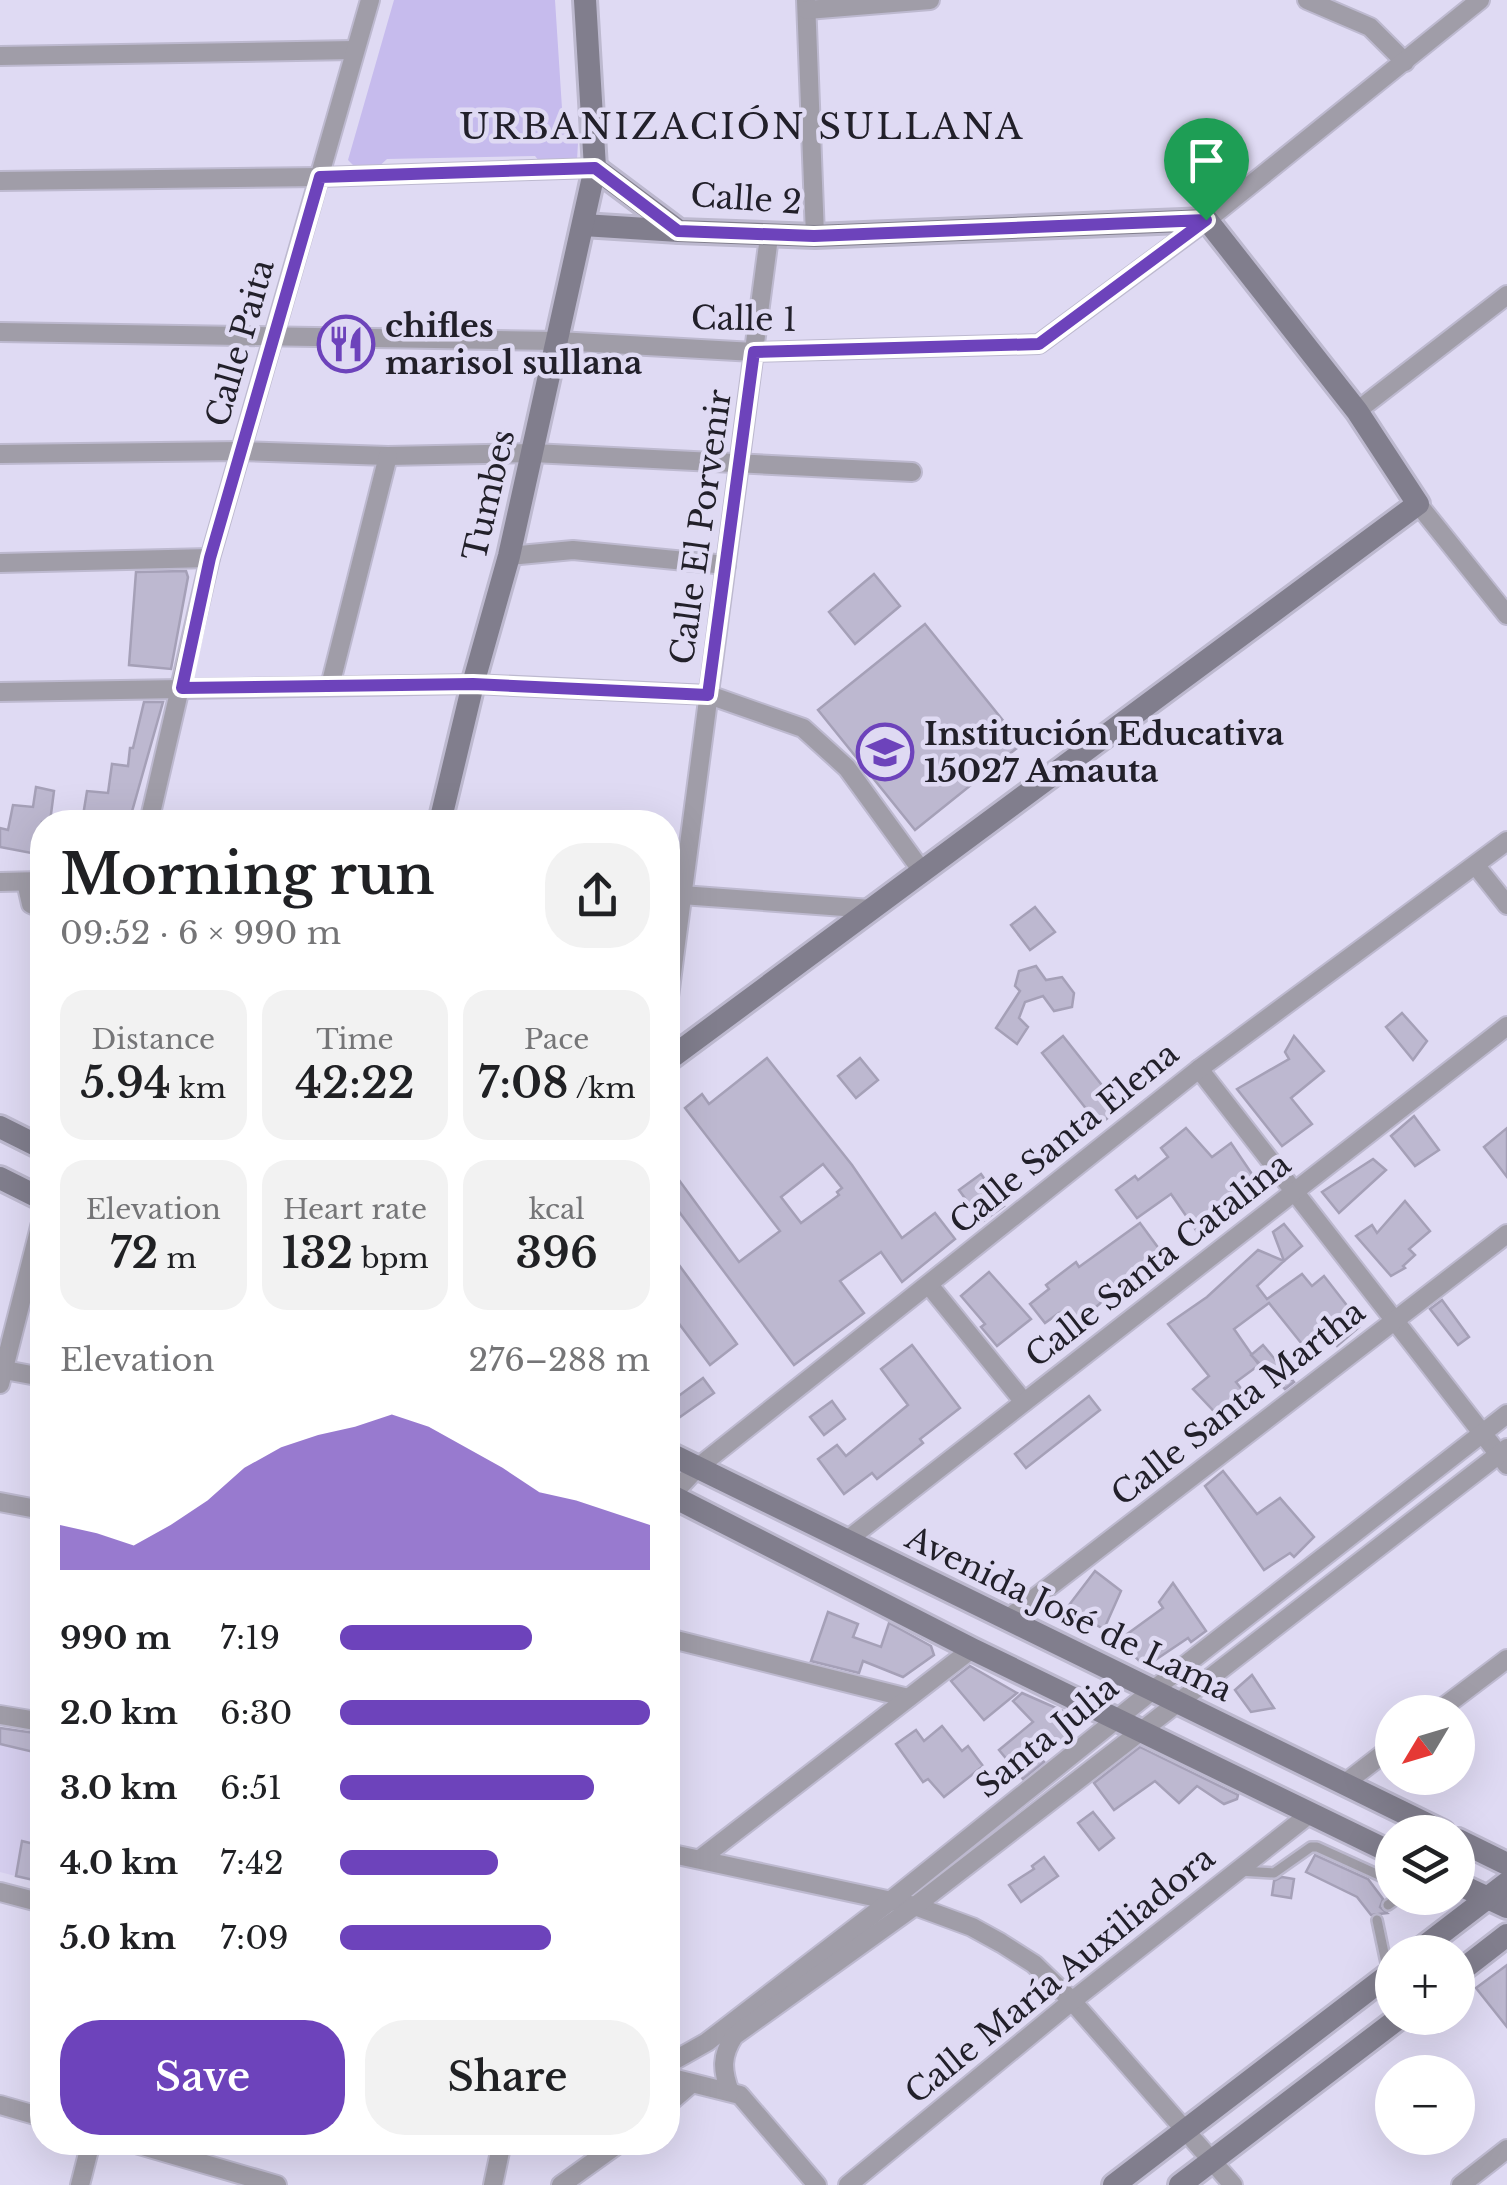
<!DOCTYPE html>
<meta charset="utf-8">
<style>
:root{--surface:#fff;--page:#f2f2f2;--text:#202124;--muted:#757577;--accent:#6d43bb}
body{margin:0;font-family:"Libre Baskerville",serif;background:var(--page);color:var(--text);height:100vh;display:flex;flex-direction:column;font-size:38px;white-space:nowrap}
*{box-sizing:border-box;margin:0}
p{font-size:32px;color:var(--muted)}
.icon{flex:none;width:55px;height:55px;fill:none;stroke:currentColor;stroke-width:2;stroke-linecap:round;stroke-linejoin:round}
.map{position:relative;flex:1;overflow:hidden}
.drawer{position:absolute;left:30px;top:810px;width:650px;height:1345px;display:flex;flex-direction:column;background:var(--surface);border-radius:40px;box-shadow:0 10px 40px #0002}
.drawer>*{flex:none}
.needle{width:65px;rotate:232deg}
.controls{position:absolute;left:1375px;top:1695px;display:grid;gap:20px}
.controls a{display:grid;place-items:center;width:100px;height:100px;border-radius:50%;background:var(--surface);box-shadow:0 10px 40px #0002;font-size:50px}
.pin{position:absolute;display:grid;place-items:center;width:85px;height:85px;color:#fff;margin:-102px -42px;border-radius:50% 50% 50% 0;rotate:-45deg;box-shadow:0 0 10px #0007}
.pin .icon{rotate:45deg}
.round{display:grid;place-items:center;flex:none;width:105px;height:105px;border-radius:40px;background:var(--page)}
.summary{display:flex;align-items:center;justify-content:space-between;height:170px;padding:0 30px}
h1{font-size:55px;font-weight:600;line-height:75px}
.metrics{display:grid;grid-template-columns:repeat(3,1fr);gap:15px;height:170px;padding:10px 30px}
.metrics div{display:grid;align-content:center;border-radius:25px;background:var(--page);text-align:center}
.metrics b{font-size:42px;font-weight:600}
.metrics small{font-size:28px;font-weight:400}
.metrics p{font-size:28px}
.chart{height:280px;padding:20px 30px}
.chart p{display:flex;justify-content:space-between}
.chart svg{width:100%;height:180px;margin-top:10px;fill:var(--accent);opacity:.7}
.cta{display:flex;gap:20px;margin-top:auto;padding:20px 30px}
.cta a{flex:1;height:115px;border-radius:40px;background:var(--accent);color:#fff;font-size:40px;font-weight:600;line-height:115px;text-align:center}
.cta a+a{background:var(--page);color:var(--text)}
ul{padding:0 30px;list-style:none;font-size:32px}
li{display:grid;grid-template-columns:160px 120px 1fr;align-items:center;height:75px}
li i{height:25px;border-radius:12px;background:var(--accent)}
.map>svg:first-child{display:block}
.built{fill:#d6cfef}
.green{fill:#c6bbed}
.building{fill:#bdb8d0;stroke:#a5a0b7;stroke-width:2.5;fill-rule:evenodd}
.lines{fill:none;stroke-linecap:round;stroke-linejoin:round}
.lane-casing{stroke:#bdb9cf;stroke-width:14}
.street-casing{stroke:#bdb9cf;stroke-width:22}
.secondary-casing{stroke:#bdb9cf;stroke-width:28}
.lane{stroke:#a09da8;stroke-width:9}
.street{stroke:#a09da8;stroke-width:18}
.secondary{stroke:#817e8d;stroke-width:22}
.route-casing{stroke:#fff;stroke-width:20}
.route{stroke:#6d43bb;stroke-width:12}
.labels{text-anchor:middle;stroke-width:9;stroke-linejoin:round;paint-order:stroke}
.street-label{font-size:32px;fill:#22202a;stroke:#dfdaf3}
.poi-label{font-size:32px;font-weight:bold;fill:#22202a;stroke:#dfdaf3;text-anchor:start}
.neighbourhood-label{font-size:35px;letter-spacing:2.5px;fill:#22202a;stroke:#dfdaf3}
</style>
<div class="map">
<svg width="1507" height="2185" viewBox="0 0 1507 2185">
<rect width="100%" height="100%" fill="#dfdaf3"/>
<path class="built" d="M0,1732L42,1739V1883L0,1872Z"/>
<path class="green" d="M394,0H555L563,124L578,143L577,160L544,167L535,156L387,159L375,170H358L348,160Z"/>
<g class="building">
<path d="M186,571L188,577L171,669L129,665L136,572Z"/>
<path d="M874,574L900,606L855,644L829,612Z"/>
<path d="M925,624L1022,744L915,830L818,710Z"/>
<path d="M144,702H163L129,822H82L87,791L108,793L112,764L128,766L130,748H133Z"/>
<path d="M36,787L54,791L50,822H42V855L0,847V828L8,830L13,805L33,807Z"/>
<path d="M1035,907L1055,932L1030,950L1011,925Z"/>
<path d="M1036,966L1046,980L1062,977L1074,993L1072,1007L1054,1011L1043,996L1025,1002L1019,1018L1028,1027L1017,1044L996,1028L1020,991L1015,986L1019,971Z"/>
<path d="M1402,1013L1427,1041L1413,1060L1386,1027Z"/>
<path d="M1063,1036L1120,1108L1099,1125L1042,1053Z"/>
<path d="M1294,1036L1324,1071L1291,1098L1312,1124L1282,1146L1237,1089L1289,1059L1285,1052Z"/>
<path d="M767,1058L852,1165L902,1238L935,1213L955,1239L902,1282L881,1252L840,1281L864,1313L794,1365L668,1197V1165L739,1262L780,1231L685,1108L702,1094L709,1104ZM823,1164L842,1188L837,1192L839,1195L801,1223L781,1197Z"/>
<path d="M860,1058L878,1080L856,1098L838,1076Z"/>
<path d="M1414,1116L1439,1150L1415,1166L1391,1136Z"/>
<path d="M1186,1128L1212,1157L1231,1143L1256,1180L1240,1192L1248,1203L1200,1236L1171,1194L1137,1218L1116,1190L1135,1176L1138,1180L1168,1157L1161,1148Z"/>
<path d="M1507,1128V1177L1484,1147Z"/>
<path d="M1373,1159L1386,1170L1339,1213L1322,1192Z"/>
<path d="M981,1174L1004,1206L982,1222L959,1190Z"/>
<path d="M1405,1201L1430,1231L1409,1249L1415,1255L1403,1266L1405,1268L1391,1276L1356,1236L1372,1225L1377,1233Z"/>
<path d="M1140,1223L1165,1257L1126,1281L1089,1313L1086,1309L1066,1323L1059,1313L1045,1323L1030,1304L1049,1289L1046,1285L1076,1262L1079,1267Z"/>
<path d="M1284,1224L1302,1246L1284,1261L1273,1232Z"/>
<path d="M668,1250L737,1344L710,1365L668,1309Z"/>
<path d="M1258,1250L1284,1261L1257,1286L1267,1299L1302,1274L1312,1286L1324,1276L1352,1312L1349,1314L1359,1327L1337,1346L1326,1333L1306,1349L1269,1303L1234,1329L1259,1365L1236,1382L1254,1405L1227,1425L1193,1389L1209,1376L1168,1324L1207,1297Z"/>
<path d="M989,1272L1031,1319L997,1346L981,1327L985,1324L961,1296Z"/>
<path d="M1442,1300L1469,1337L1458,1345L1430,1309Z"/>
<path d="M912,1345L960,1408L920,1439L923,1443L877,1479L872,1473L844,1494L818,1459L837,1445L846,1456L908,1405L881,1369Z"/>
<path d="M1263,1345L1294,1382L1285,1389L1251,1355Z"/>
<path d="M703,1378L714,1393L680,1417L669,1403Z"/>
<path d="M1089,1396L1100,1410L1026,1468L1015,1454Z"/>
<path d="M832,1401L845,1419L824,1435L810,1417Z"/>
<path d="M1223,1471L1257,1514L1280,1498L1314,1537L1294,1557L1290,1553L1264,1570L1205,1486Z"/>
<path d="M1095,1571L1121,1591L1104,1629L1066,1609Z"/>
<path d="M1173,1583L1206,1631L1191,1642L1188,1638L1145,1667L1119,1640L1163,1608L1159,1602Z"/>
<path d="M828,1612L858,1624L853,1637L881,1647L889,1623L931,1646L934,1655L903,1677L863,1661L859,1673L811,1661Z"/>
<path d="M970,1666L1017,1693L984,1720L951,1681Z"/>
<path d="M1252,1675L1274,1708L1251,1712L1235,1690Z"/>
<path d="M1022,1693L1070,1714L1071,1733L1040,1758L1044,1762L1023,1779L999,1750L1033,1722L1013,1701Z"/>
<path d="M942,1726L962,1751L968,1746L983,1766L944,1797L928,1779L923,1782L896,1744L916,1730L924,1741Z"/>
<path d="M0,1728L42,1734V1754L0,1744Z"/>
<path d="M1140,1747L1238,1795L1237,1799L1224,1804L1197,1786L1179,1803L1155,1781L1114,1810L1094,1783Z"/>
<path d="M1093,1812L1114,1838L1099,1850L1078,1823Z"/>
<path d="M22,1841L42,1846V1882L16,1876Z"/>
<path d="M1315,1855L1368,1879L1383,1899L1380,1907L1387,1913L1371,1915L1357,1897L1306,1872Z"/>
<path d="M1044,1857L1058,1876L1021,1902L1009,1885L1034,1869L1032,1866Z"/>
<path d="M1282,1877L1294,1879L1291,1898L1272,1895L1274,1881Z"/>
<path d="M1507,1965V2027L1476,1988Z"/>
</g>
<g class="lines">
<g class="lane-casing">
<g id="lane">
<path d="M1240,1871L1274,1873L1311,1847H1317L1392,1881"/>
<path d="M1388,1905L1398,1898"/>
<path d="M1377,1920L1388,1972"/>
</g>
</g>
<g class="street-casing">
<g id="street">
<path d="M806,0L815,236"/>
<path d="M1307,0L1370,27L1405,62"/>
<path d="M807,10L930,0"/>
<path d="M0,56L354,50"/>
<path d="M0,181L320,177L595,168"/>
<path d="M0,332L558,341L754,352L1039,344L1207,220L1480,0"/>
<path d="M1357,411L1507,295"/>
<path d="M0,454L240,451L388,456L533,453L912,472"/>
<path d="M1418,504L1507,615"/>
<path d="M509,556L573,550L726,565"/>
<path d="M0,563L210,558"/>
<path d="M330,686L388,456"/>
<path d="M0,692L473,684L709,695L803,728L847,768L922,871"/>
<path d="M149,822L210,558L370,0"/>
<path d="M1476,866L1507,905"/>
<path d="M0,882L42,881"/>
<path d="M26,882L31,904L42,909"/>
<path d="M668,894L871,909"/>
<path d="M668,1004L769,237"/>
<path d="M1199,1069L1507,1465"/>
<path d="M929,1285L1024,1402"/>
<path d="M0,1369L42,1377"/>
<path d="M0,1384L42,1219"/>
<path d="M671,1496L697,1468L1199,1069L1507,841"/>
<path d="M0,1502L42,1510"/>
<path d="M846,1541L1507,1026"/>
<path d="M1006,1620L1507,1234"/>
<path d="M668,1638L908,1698"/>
<path d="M1437,1712L1507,1659"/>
<path d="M0,1715L42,1722"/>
<path d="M1344,1784L1392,1747"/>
<path d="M668,1853L915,1906L972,1927L1001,1943L1034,1964L1072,2001L1233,2185"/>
<path d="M700,1859L972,1649"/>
<path d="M0,1892L42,1903"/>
<path d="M668,2064L707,2042L889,1902L1153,1690L1507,1414"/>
<path d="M668,2077L740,2095L817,2185"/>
<path d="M730,2092C722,2070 721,2056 734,2036L915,1906L1507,1448"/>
<path d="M668,2104L691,2084"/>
<path d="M0,2105L42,2117"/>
<path d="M129,2142L277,2185"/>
<path d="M80,2185L91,2142"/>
<path d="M493,2185L502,2142"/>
<path d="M561,2185L621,2142"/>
<path d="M848,2185L1072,2001L1311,1813"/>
<path d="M1461,2185L1507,2149"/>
</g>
</g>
<g class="secondary-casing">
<g id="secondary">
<path d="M595,168L679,231L815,236L1207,220L1357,411L1418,504L668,1060"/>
<path d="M583,225L679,231"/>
<path d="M440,822L473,684L509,556L595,168L585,0"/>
<path d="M0,1127L42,1148"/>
<path d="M0,1178L42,1199"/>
<path d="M668,1453L1443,1832"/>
<path d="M668,1494L972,1649L1392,1853"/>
<path d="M1458,1840L1507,1864"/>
<path d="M1458,1884L1507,1907"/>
<path d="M1417,1952L1507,1883"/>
<path d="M1458,1973L1507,1935"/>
<path d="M1114,2185L1392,1972"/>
<path d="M1180,2185L1399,2018"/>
</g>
</g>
<use href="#lane" class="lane"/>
<use href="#street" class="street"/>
<use href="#secondary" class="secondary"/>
</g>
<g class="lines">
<g class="route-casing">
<path id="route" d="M595,168L678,231L814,236L1206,220L1039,344L754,352L708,695L473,684L182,688L210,558L320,177Z"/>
</g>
<use href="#route" class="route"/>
</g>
<defs>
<g id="restaurant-ring" transform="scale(2.875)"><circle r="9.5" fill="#dfdaf3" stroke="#6d43bb" stroke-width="1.5"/><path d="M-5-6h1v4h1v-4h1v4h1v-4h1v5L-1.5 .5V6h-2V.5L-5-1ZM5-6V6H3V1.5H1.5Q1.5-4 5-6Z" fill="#6d43bb"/></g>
<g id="school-ring" transform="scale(2.875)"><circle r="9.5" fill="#dfdaf3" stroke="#6d43bb" stroke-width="1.5"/><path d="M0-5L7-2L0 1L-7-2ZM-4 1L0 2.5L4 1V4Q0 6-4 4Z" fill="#6d43bb"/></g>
</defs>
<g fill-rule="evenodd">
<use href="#restaurant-ring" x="346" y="344"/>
<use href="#school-ring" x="885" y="752"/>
</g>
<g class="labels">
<g class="street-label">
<text transform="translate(746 199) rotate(4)" y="11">Calle 2</text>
<text transform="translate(744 319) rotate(1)" y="11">Calle 1</text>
<text transform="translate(240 343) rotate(-74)" y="11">Calle Paita</text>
<text transform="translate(489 495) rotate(-77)" y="11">Tumbes</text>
<text transform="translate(701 527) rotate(-82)" y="11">Calle El Porvenir</text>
<text transform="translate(1064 1138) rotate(-39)" y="11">Calle Santa Elena</text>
<text transform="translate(1158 1260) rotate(-38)" y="11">Calle Santa Catalina</text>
<text transform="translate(1238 1403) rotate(-38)" y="11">Calle Santa Martha</text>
<text transform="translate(1069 1614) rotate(26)" y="11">Avenida José de Lama</text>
<text transform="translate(1047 1737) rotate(-39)" y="11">Santa Julia</text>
<text transform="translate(1060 1975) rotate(-39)" y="11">Calle María Auxiliadora</text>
</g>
<g class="poi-label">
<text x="385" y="337">chifles<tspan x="385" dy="37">marisol sullana</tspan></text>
<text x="924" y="745">Institución Educativa<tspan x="924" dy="37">15027 Amauta</tspan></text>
</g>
<g class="neighbourhood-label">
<text x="742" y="139">URBANIZACIÓN SULLANA</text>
</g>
</g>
</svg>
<div class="controls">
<a><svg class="needle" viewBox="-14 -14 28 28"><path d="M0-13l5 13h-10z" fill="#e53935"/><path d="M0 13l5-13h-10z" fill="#757577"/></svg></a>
<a><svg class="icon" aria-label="layers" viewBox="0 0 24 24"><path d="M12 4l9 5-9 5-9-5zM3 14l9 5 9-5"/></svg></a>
<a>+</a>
<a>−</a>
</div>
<div class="pin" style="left:1206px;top:220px;background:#1e9e55"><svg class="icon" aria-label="arrive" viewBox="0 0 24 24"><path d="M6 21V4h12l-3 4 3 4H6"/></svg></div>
<section class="drawer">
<div class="summary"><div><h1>Morning run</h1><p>09:52 · 6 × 990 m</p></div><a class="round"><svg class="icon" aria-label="share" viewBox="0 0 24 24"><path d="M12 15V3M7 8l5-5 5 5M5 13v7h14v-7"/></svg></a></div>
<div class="metrics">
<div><p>Distance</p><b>5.94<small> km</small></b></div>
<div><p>Time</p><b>42:22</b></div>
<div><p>Pace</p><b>7:08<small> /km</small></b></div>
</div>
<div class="metrics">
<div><p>Elevation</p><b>72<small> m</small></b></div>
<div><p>Heart rate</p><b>132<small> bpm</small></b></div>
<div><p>kcal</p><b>396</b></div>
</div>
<div class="chart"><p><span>Elevation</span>276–288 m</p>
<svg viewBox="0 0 160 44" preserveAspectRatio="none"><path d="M0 44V33L10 35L20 38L30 33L40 27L50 19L60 14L70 11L80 9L90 6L100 9L110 14L120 19L130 25L140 27L150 30L160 33V44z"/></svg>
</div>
<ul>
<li><b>990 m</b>7:19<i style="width:62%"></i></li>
<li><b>2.0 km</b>6:30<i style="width:100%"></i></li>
<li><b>3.0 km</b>6:51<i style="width:82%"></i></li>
<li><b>4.0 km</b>7:42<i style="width:51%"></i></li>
<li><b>5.0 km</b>7:09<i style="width:68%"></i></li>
</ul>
<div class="cta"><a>Save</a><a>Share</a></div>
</section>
</div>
